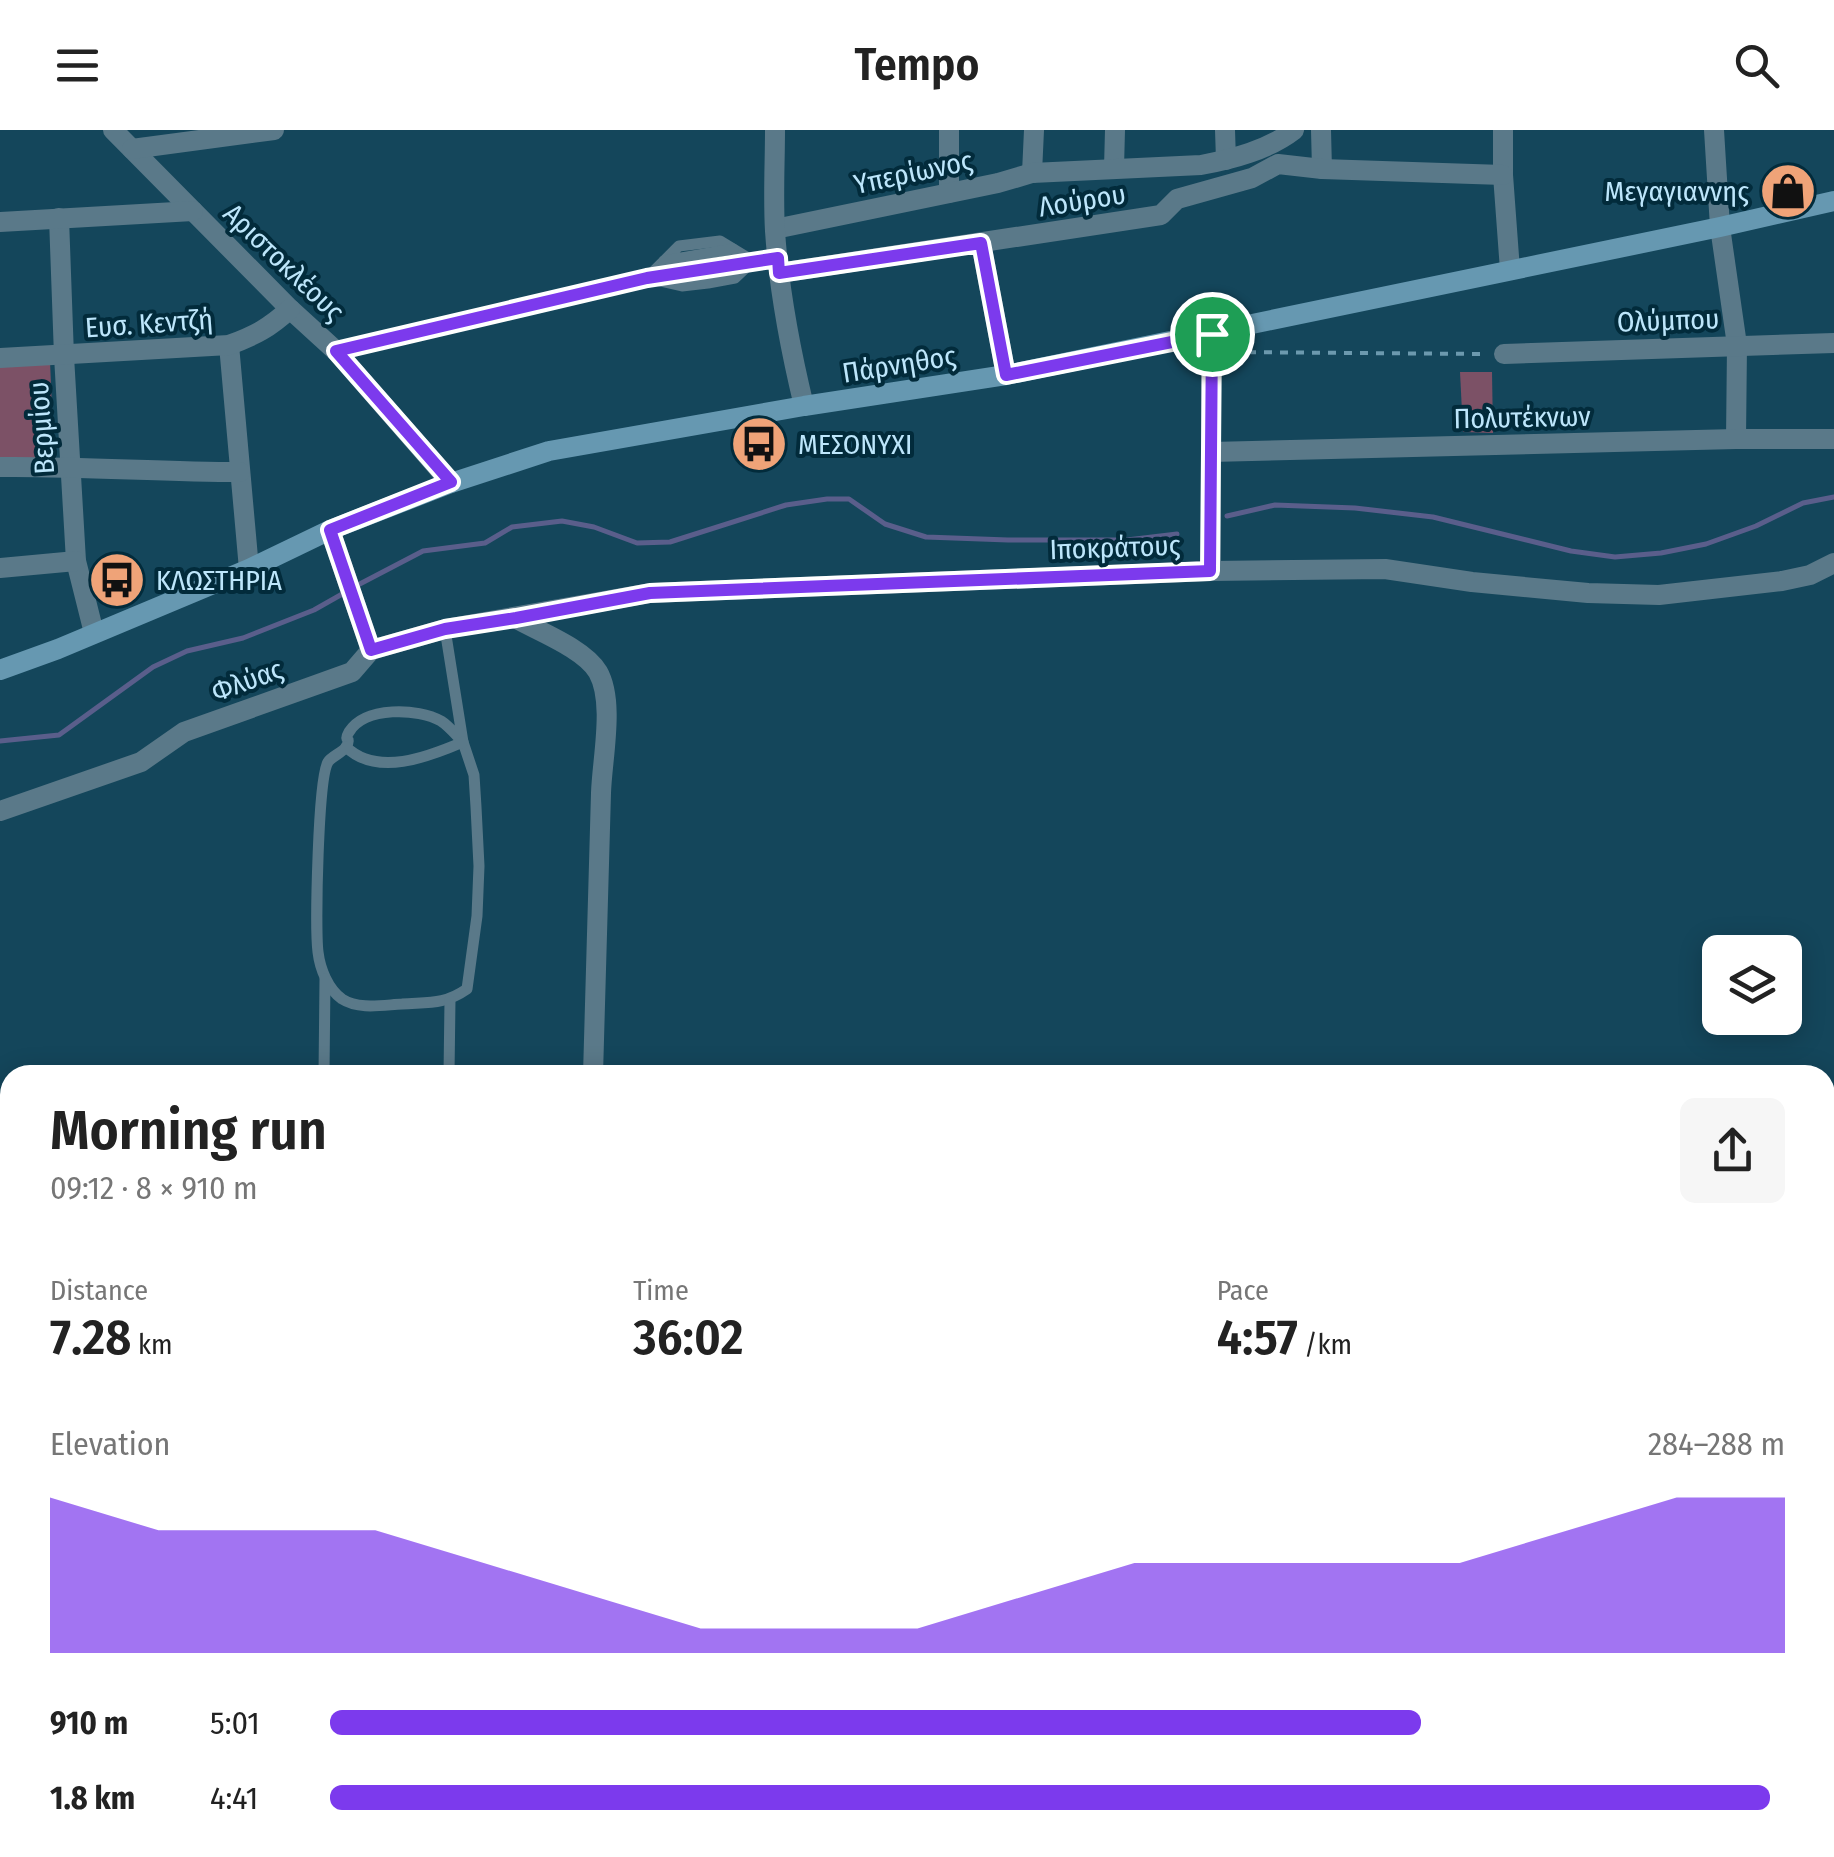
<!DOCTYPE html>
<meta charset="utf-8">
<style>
:root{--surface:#fff;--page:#f6f6f6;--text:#222;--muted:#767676;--accent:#7c3aed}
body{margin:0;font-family:"Fira Sans Condensed",sans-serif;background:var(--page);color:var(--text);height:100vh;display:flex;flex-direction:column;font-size:38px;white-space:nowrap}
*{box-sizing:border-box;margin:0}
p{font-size:32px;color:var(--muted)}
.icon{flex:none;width:55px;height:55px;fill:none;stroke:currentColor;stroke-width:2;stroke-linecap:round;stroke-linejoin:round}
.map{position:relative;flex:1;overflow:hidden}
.drawer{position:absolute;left:0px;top:935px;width:1835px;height:792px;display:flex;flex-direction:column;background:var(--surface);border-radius:30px 30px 0 0;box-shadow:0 5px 25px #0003}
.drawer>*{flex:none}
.controls{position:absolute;left:1702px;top:805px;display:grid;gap:20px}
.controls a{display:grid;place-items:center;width:100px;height:100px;border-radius:15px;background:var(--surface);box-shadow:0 5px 25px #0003;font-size:50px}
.pin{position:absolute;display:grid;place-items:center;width:85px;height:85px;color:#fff;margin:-42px;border:5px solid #fff;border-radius:50%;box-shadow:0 2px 10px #0007}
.round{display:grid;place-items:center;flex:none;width:105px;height:105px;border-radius:15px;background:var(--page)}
.head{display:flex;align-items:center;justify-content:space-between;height:170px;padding:0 50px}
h1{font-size:55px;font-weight:600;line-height:75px}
.stats{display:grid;grid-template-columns:repeat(3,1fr);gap:15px;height:170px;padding:10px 50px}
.stats div{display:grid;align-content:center}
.stats b{font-size:50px;font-weight:600}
.stats small{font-size:28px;font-weight:400}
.stats p{font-size:28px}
.chart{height:280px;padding:20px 50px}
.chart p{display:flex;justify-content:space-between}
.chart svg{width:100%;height:180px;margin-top:10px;fill:var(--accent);opacity:.7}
ul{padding:0 50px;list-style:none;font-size:32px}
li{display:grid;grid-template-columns:160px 120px 1fr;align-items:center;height:75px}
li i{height:25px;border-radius:12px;background:var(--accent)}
header{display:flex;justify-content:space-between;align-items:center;height:130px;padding:0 50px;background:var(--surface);font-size:45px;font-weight:600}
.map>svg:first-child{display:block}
.green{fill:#7c5166}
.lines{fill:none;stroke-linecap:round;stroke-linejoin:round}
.stream{stroke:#5a5e8b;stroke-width:5}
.path{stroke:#6c99ae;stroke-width:4;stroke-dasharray:8 8;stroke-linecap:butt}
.service{stroke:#5a7989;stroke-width:11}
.minor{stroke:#5a7989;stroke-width:20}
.tertiary{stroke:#5a7989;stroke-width:20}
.secondary{stroke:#6698b1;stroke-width:20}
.route-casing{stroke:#fff;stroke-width:20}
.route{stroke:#7c3aed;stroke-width:12}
.labels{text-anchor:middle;stroke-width:8;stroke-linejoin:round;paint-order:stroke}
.street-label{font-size:28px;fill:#bde6fb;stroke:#022b3b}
.poi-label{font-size:28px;fill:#bde6fb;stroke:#022b3b;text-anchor:start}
</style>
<header><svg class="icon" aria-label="menu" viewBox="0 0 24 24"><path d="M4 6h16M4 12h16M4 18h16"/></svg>Tempo<svg class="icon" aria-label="search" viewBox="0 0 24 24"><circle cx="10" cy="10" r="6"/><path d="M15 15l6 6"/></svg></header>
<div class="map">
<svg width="1834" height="1727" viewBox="0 0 1834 1727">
<rect width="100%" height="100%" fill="#14465b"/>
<g class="green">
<path d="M50,231L54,328H0V234Z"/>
<path d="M1460,242H1492L1493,303L1463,302Z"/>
</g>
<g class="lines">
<g class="stream">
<path d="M1227,386L1275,375L1355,378L1433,387L1571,421L1615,427L1661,423L1706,414L1756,396L1803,373L1834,367"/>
<path d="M354,457L423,421L485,413L512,397L562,391L594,397L637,413L670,412L786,375L827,369H849L885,394L926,407L1008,410H1127L1177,404"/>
<path d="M0,611L59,605L153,537L187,521L243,508L314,480L344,463"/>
</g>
<path class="path" d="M1232,222L1487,224"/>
<g class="service">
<path d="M720,111L753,131L735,148L708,153L682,156L647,148L679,116Z"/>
<path d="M664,131L733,119"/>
<path d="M336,221L647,148L778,128"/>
<path d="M445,499L463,612L474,645L476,677L479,736L477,786L467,859C444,875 428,872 402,874C383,875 359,880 342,869C328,859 320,839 318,822C315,798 318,648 328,632C332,626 342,623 346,617C353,605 342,614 349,602C365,576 418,578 441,591C449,596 456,605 463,612"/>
<path d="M346,617C377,647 428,627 463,612"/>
<path d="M324,945L325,849"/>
<path d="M449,945L450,870"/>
</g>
<g class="minor">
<path d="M113,0L290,179L336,221L451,353"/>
<path d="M949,0V63"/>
<path d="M1225,0L1226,30"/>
<path d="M1321,0L1322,39"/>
<path d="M1503,0V45L1510,140"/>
<path d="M1714,0L1720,97L1737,215L1736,309"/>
<path d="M132,19L274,0"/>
<path d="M1114,38L1115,0"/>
<path d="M1032,43L1034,0"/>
<path d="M59,88L64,226L76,431L94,503"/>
<path d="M0,92L193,81"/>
<path d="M775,99L998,53L1032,43L1201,35C1233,29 1268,20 1294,0"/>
<path d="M981,113L1006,245"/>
<path d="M779,143L1161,85L1177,69L1252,48L1278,34L1322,39L1503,45"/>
<path d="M229,215L249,439"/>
<path d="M1504,224L1834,213"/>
<path d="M0,228L229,215C256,205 269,198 290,179"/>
<path d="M1211,322L1736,309H1834"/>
<path d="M0,337C80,336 160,342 240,342"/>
<path d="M330,400L371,520"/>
<path d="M0,438L76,431"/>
<path d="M1211,441V204"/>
<path d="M515,488C538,501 585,519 598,542C615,572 602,629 601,663C598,757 595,851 593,945"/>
<path d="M0,681L141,632L184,602L352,542L371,520L445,499L650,463L1211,441L1385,439L1472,452L1588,463L1659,465L1782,451L1810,445L1834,433"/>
<path d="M1825,1306L1834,1305"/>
<path d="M1825,1367L1834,1369"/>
<path d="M1825,1447H1834"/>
<path d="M1825,1541H1834"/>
<path d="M1825,1663L1834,1662"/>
<path d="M1247,1718V1727"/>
<path d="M1708,1718V1727"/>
<path d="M1728,1718V1727"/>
<path d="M1485,1727V1718"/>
</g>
<path class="tertiary" d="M775,0C775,33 773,67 775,101C779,160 790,218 804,276"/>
<path class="secondary" d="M0,540L58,519L249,439L330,400L451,353L549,321L804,276L1006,245L1720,97L1834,71"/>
</g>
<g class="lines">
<g class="route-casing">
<path id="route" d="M981,113L1006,245L1212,204L1210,441L650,463L516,488L445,499L371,520L330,400L451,352L336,221L647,148L778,128L779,143Z"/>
</g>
<use href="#route" class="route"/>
</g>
<defs>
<g id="shop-disc" transform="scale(2.875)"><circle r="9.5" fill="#efa378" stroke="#022b3b"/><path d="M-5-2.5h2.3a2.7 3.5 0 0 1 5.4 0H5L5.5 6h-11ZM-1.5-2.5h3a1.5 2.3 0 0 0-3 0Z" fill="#111"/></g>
<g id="bus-disc" transform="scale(2.875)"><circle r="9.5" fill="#efa378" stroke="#022b3b"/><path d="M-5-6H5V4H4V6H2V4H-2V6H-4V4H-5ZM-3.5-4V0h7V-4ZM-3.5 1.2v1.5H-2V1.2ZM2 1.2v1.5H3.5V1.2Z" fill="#111"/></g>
</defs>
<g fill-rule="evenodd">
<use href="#shop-disc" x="1788" y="61"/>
<use href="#bus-disc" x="759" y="314"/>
<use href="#bus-disc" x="117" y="450"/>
</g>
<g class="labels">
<g class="street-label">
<text transform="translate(913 42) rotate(-12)" y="10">Υπερίωνος</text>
<text transform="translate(1082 70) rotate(-9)" y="10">Λούρου</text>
<text transform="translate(284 132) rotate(44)" y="10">Αριστοκλέους</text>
<text transform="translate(1668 190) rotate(-2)" y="10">Ολύμπου</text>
<text transform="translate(149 193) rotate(-4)" y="10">Ευσ. Κεντζή</text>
<text transform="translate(899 234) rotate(-9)" y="10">Πάρνηθος</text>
<text transform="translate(1522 287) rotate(-1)" y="10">Πολυτέκνων</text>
<text transform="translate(41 298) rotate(-94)" y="10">Βερμίου</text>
<text transform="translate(1115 417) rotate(-2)" y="10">Ιποκράτους</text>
<text transform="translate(247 550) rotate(-20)" y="10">Φλύας</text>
</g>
<g class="poi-label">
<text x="1749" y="71" text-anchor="end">Μεγαγιαννης</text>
<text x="798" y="324">ΜΕΣΟΝΥΧΙ</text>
<text x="156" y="460">ΚΛΩΣΤΗΡΙΑ</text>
</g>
</g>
</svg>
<div class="controls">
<a><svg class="icon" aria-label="layers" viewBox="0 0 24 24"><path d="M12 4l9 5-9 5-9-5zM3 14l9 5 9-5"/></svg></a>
</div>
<div class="pin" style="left:1212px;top:204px;background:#1e9e55"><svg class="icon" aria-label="arrive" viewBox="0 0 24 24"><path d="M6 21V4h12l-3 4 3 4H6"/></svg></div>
<section class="drawer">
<div class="head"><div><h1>Morning run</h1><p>09:12 · 8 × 910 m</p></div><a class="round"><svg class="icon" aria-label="share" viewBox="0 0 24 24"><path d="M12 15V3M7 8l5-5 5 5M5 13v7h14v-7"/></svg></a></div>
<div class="stats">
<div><p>Distance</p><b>7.28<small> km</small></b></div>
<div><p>Time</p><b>36:02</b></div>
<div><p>Pace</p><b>4:57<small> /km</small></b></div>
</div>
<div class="chart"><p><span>Elevation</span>284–288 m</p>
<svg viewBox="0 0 160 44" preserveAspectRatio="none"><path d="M0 44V6L10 14L20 14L30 14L40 22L50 30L60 38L70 38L80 38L90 30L100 22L110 22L120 22L130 22L140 14L150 6L160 6V44z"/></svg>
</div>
<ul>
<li><b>910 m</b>5:01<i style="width:75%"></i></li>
<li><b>1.8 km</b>4:41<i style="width:99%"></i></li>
</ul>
</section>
</div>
